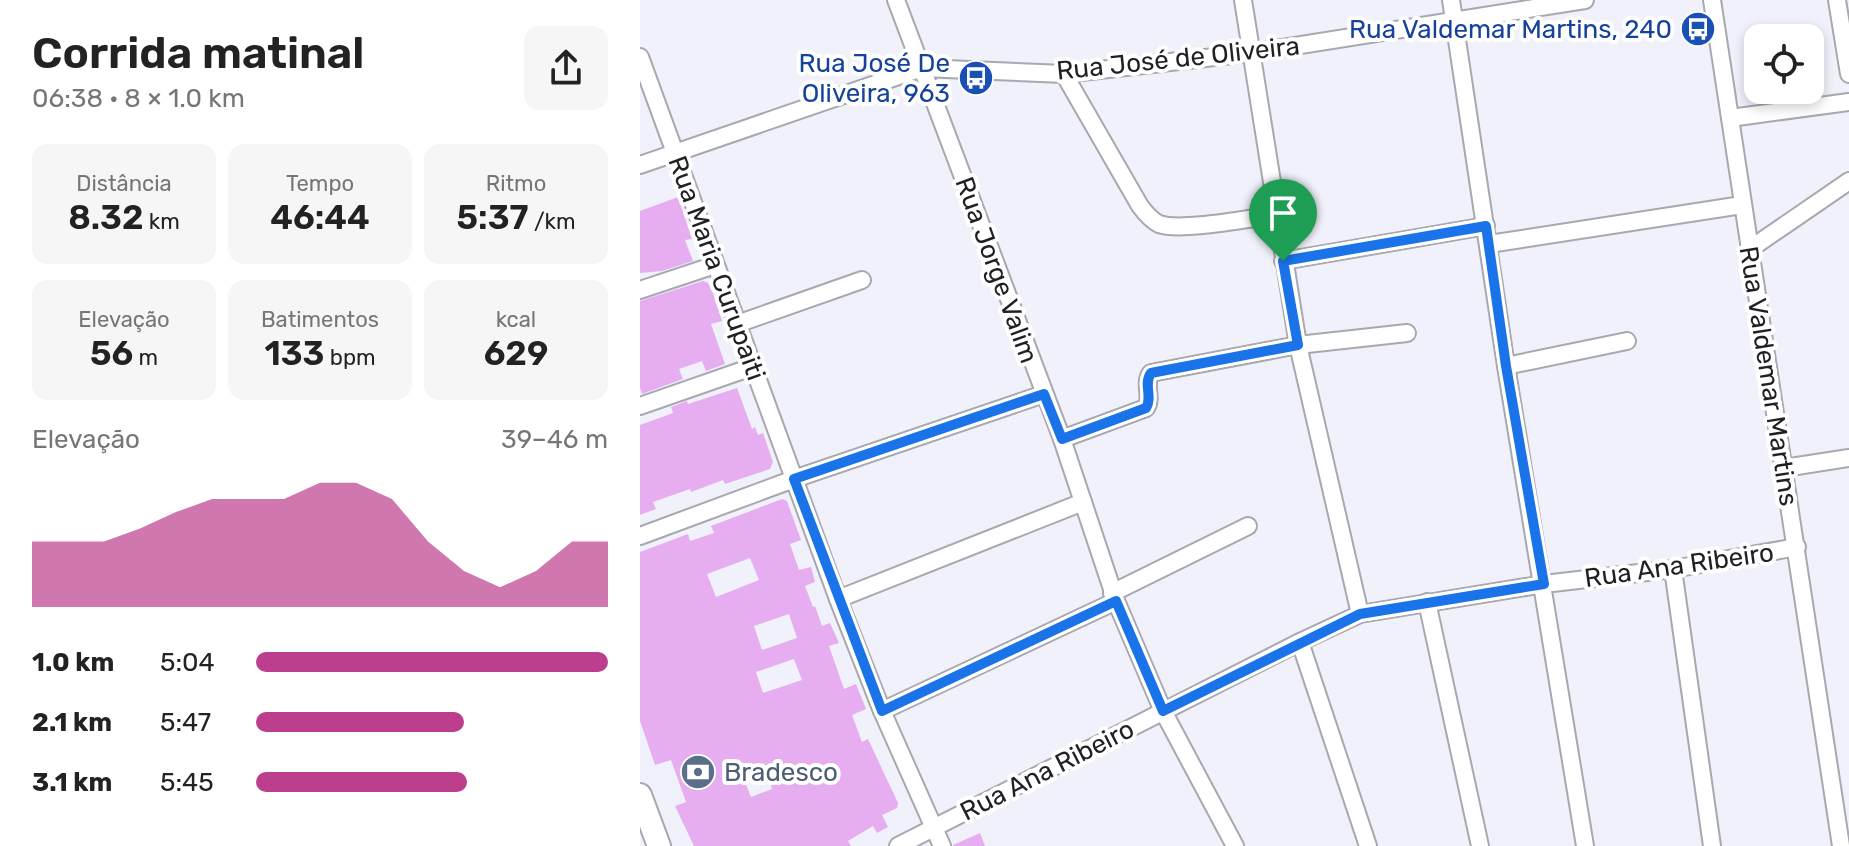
<!DOCTYPE html>
<html lang="pt">
<meta charset="utf-8">
<style>
:root{--surface:#fff;--page:#f6f6f6;--text:#222;--muted:#767676;--accent:#bc3e8d}
body{margin:0;font-family:Rubik,sans-serif;background:var(--page);color:var(--text);height:100vh;display:flex;flex-direction:column;font-size:30px;white-space:nowrap}
*{box-sizing:border-box;margin:0}
p{font-size:26px;color:var(--muted)}
.icon{flex:none;width:44px;height:44px;fill:none;stroke:currentColor;stroke-width:2;stroke-linecap:round;stroke-linejoin:round}
.map{position:relative;flex:1;overflow:hidden}
.side{display:flex;flex-direction:column;background:var(--surface);width:640px}
.side>*{flex:none}
.buttons{position:absolute;left:1104px;top:24px;display:grid;gap:16px}
.buttons a{display:grid;place-items:center;width:80px;height:80px;border-radius:16px;background:var(--surface);box-shadow:0 4px 12px #0003;font-size:40px}
.pin{position:absolute;display:grid;place-items:center;width:68px;height:68px;color:#fff;margin:-82px -34px;border-radius:50% 50% 50% 0;rotate:-45deg;box-shadow:0 0 8px #0007}
.pin .icon{rotate:45deg}
.round{display:grid;place-items:center;flex:none;width:84px;height:84px;border-radius:16px;background:var(--page)}
.head{display:flex;align-items:center;justify-content:space-between;height:136px;padding:0 32px}
h1{font-size:44px;font-weight:600;line-height:60px}
.figures{display:grid;grid-template-columns:repeat(3,1fr);gap:12px;height:136px;padding:8px 32px}
.figures div{display:grid;align-content:center;border-radius:16px;background:var(--page);text-align:center}
.figures b{font-size:34px;font-weight:600}
.figures small{font-size:22px;font-weight:400}
.figures p{font-size:22px}
.chart{height:224px;padding:16px 32px}
.chart p{display:flex;justify-content:space-between}
.chart svg{width:100%;height:144px;margin-top:8px;fill:var(--accent);opacity:.7}
ul{padding:0 32px;list-style:none;font-size:26px}
li{display:grid;grid-template-columns:128px 96px 1fr;align-items:center;height:60px}
li i{height:20px;border-radius:10px;background:var(--accent)}
main{display:flex;flex:1;min-height:0}
.map>svg:first-child{display:block}
.building{fill:#e6aef0;fill-rule:evenodd}
.lines{fill:none;stroke-linecap:round;stroke-linejoin:round}
.minor-casing{stroke:#a7a8b0;stroke-width:20}
.major-casing{stroke:#a7a8b0;stroke-width:26}
.minor{stroke:#fff;stroke-width:16}
.major{stroke:#fff;stroke-width:22}
.route-casing{stroke:#fff;stroke-width:16}
.route{stroke:#1a73e8;stroke-width:10}
.labels{text-anchor:middle;stroke-width:8;stroke-linejoin:round;paint-order:stroke}
.transit-label{font-size:26px;fill:#164399;stroke:#fff;text-anchor:end}
.street-label{font-size:26px;fill:#1f2023;stroke:#fff}
.service-label{font-size:26px;fill:#4e5e75;stroke:#fff;text-anchor:start}
</style>
<main>
<section class="side">
<div class="head"><div><h1>Corrida matinal</h1><p>06:38 · 8 × 1.0 km</p></div><a class="round"><svg class="icon" aria-label="share" viewBox="0 0 24 24"><path d="M12 15V3M7 8l5-5 5 5M5 13v7h14v-7"/></svg></a></div>
<div class="figures">
<div><p>Distância</p><b>8.32<small> km</small></b></div>
<div><p>Tempo</p><b>46:44</b></div>
<div><p>Ritmo</p><b>5:37<small> /km</small></b></div>
</div>
<div class="figures">
<div><p>Elevação</p><b>56<small> m</small></b></div>
<div><p>Batimentos</p><b>133<small> bpm</small></b></div>
<div><p>kcal</p><b>629</b></div>
</div>
<div class="chart"><p><span>Elevação</span>39–46 m</p>
<svg viewBox="0 0 160 44" preserveAspectRatio="none"><path d="M0 44V24L10 24L20 24L30 20L40 15L50 11L60 11L70 11L80 6L90 6L100 11L110 24L120 33L130 38L140 33L150 24L160 24V44z"/></svg>
</div>
<ul>
<li><b>1.0 km</b>5:04<i style="width:100%"></i></li>
<li><b>2.1 km</b>5:47<i style="width:59%"></i></li>
<li><b>3.1 km</b>5:45<i style="width:60%"></i></li>
</ul>
</section>
<div class="map">
<svg width="1209" height="846" viewBox="0 0 1209 846">
<rect width="100%" height="100%" fill="#f0f1fa"/>
<g class="building">
<path d="M38,197L52,239L45,240L53,261L22,271L0,273V211Z"/>
<path d="M63,281L68,283L72,290L82,321L71,324L85,364L66,371L62,361L39,369L43,379L2,394L0,388V301Z"/>
<path d="M97,388L112,429L115,427L118,435L123,433L133,462L130,469L85,484L83,480L51,492L50,489L13,502L16,509L0,515V425L33,413L31,407L47,401L48,404Z"/>
<path d="M142,499L147,501L161,540L150,544L159,570L171,567L175,582L165,586L173,607L175,606L182,626L190,623L199,643L189,646L204,689L216,684L226,709L212,715L222,742L228,739L258,803L257,808L242,815L248,827L237,833L233,826L208,841L211,846H54L35,806L46,802L31,760L15,765L0,721V552L48,534L50,541L74,533L71,526ZM110,558L119,580L76,597L67,574ZM149,614L157,638L122,650L114,626ZM154,659L162,680L123,693L116,672ZM124,763L132,789L111,797L101,772Z"/>
<path d="M340,833L345,846H313V845Z"/>
</g>
<g class="lines">
<g class="minor-casing">
<g id="minor">
<path d="M256,0L422,439L476,601L523,711L595,846"/>
<path d="M603,0L658,345L720,614"/>
<path d="M811,0L866,366L945,846"/>
<path d="M1072,0L1201,846"/>
<path d="M1197,0L1209,74"/>
<path d="M0,57L198,599L242,711L302,846"/>
<path d="M424,74L500,206C506,214 511,220 519,224C541,232 610,218 636,215"/>
<path d="M1090,118L1209,102"/>
<path d="M0,165L282,68L424,74L610,53L945,0"/>
<path d="M849,244L1102,205"/>
<path d="M1110,249L1209,181"/>
<path d="M643,261L846,226"/>
<path d="M0,290L75,265"/>
<path d="M97,324L222,280"/>
<path d="M866,366L987,341"/>
<path d="M0,406L112,367"/>
<path d="M422,439L506,408C513,397 503,384 511,373L658,345L767,333"/>
<path d="M1144,468L1209,458"/>
<path d="M0,536L154,479L404,394"/>
<path d="M1033,569L1072,846"/>
<path d="M472,593L608,526"/>
<path d="M198,599L443,502"/>
<path d="M787,602L840,846"/>
<path d="M660,642L728,846"/>
<path d="M242,711L476,601"/>
<path d="M258,846L660,642L720,614L904,584L1033,569L1157,547"/>
</g>
</g>
<g class="major-casing">
<path id="major" d="M0,795L19,846"/>
</g>
<use href="#minor" class="minor"/>
<use href="#major" class="major"/>
</g>
<g class="lines">
<g class="route-casing">
<path id="route" d="M846,226L866,366L904,584L720,614L523,711L476,601L242,711L154,479L404,394L422,439L506,408C513,397 503,384 511,373L658,345L643,261Z"/>
</g>
<use href="#route" class="route"/>
</g>
<defs>
<g id="bus-disc" transform="scale(1.8)"><circle r="9.5" fill="#1a4fb4" stroke="#fff"/><path d="M-5-6H5V4H4V6H2V4H-2V6H-4V4H-5ZM-3.5-4V0h7V-4ZM-3.5 1.2v1.5H-2V1.2ZM2 1.2v1.5H3.5V1.2Z" fill="#fff"/></g>
<g id="bank-disc" transform="scale(1.8)"><circle r="9.5" fill="#5c6f8a" stroke="#fff"/><path d="M-6-4H6V4H-6ZM0-2.3a2.3 2.3 0 1 0 0 4.6a2.3 2.3 0 1 0 0-4.6Z" fill="#fff"/></g>
</defs>
<g fill-rule="evenodd">
<use href="#bus-disc" x="1058" y="29"/>
<use href="#bus-disc" x="336" y="78"/>
<use href="#bank-disc" x="58" y="772"/>
</g>
<g class="labels">
<g class="transit-label">
<text x="1032" y="38">Rua Valdemar Martins, 240</text>
<text x="310" y="72">Rua José De<tspan x="310" dy="30">Oliveira, 963</tspan></text>
</g>
<g class="street-label">
<text transform="translate(538 58) rotate(-6)" y="9">Rua José de Oliveira</text>
<text transform="translate(77 268) rotate(70)" y="9">Rua Maria Curupaiti</text>
<text transform="translate(357 270) rotate(70)" y="9">Rua Jorge Valim</text>
<text transform="translate(1129 376) rotate(81)" y="9">Rua Valdemar Martins</text>
<text transform="translate(1039 565) rotate(-8)" y="9">Rua Ana Ribeiro</text>
<text transform="translate(407 770) rotate(-27)" y="9">Rua Ana Ribeiro</text>
</g>
<g class="service-label">
<text x="84" y="781">Bradesco</text>
</g>
</g>
</svg>
<div class="buttons">
<a><svg class="icon" aria-label="locate" viewBox="0 0 24 24"><circle cx="12" cy="12" r="6"/><path d="M12 2v4M12 18v4M2 12h4M18 12h4"/></svg></a>
</div>
<div class="pin" style="left:643px;top:261px;background:#1e9e55"><svg class="icon" aria-label="arrive" viewBox="0 0 24 24"><path d="M6 21V4h12l-3 4 3 4H6"/></svg></div>
</div>
</main>
